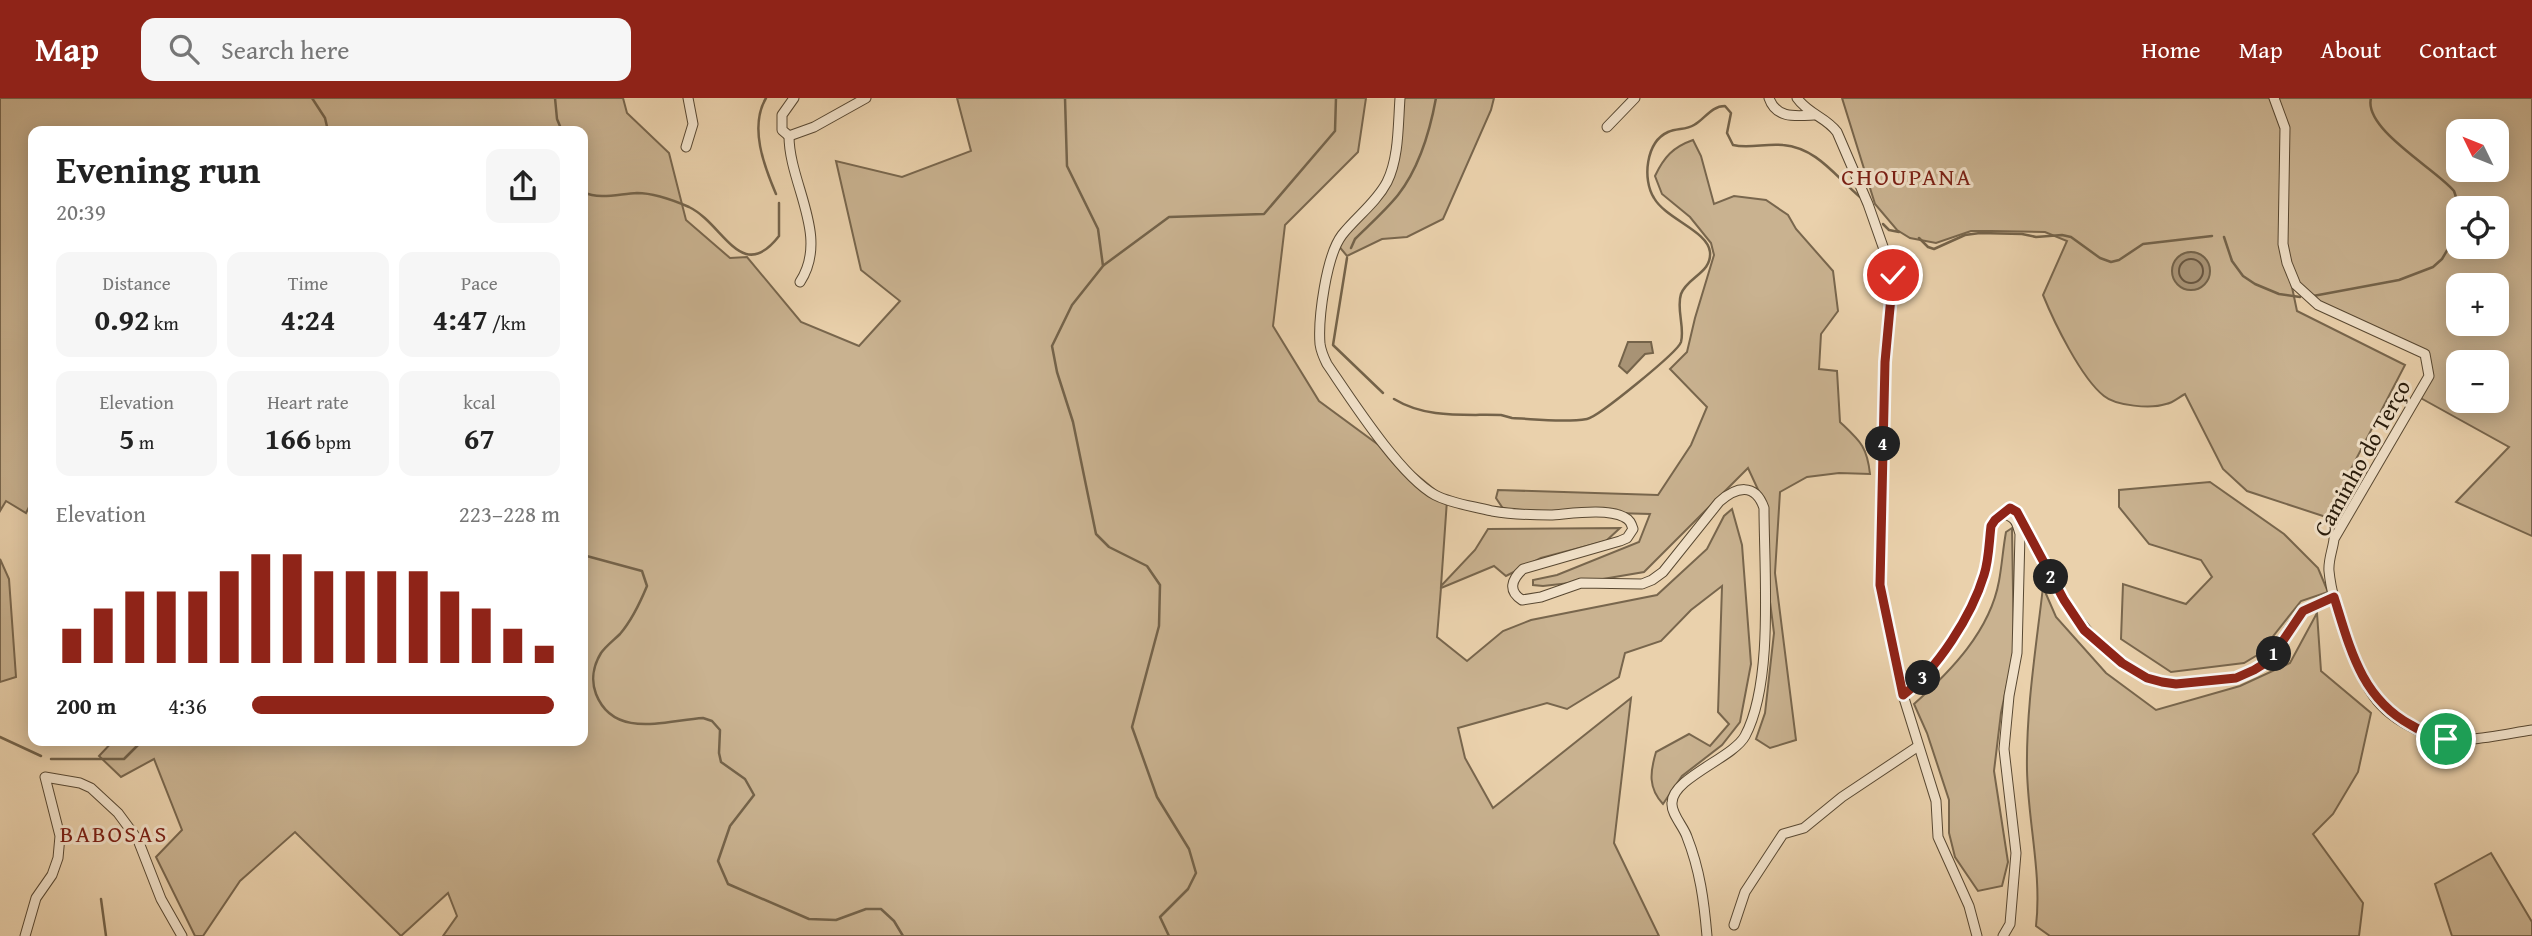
<!DOCTYPE html>
<meta charset="utf-8">
<style>
:root{--surface:#fff;--page:#f6f6f6;--text:#222;--muted:#767676;--accent:#8f2418}
body{margin:0;font-family:"Gentium Book Plus",serif;background:var(--page);color:var(--text);height:100vh;display:flex;flex-direction:column;font-size:26px;white-space:nowrap}
*{box-sizing:border-box;margin:0}
p{font-size:23px;color:var(--muted)}
.icon{flex:none;width:38px;height:38px;fill:none;stroke:currentColor;stroke-width:2;stroke-linecap:round;stroke-linejoin:round}
.map{position:relative;flex:1;overflow:hidden}
.drawer{position:absolute;left:28px;top:28px;width:560px;height:620px;display:flex;flex-direction:column;background:var(--surface);border-radius:14px;box-shadow:0 4px 18px #0003}
.drawer>*{flex:none}
.needle{width:46px;rotate:313deg}
.tools{position:absolute;left:2446px;top:21px;display:grid;gap:14px}
.tools a{display:grid;place-items:center;width:63px;height:63px;border-radius:14px;background:var(--surface);box-shadow:0 4px 18px #0003;font-size:35px}
.pin{position:absolute;display:grid;place-items:center;width:60px;height:60px;color:#fff;margin:-30px;border:4px solid #fff;border-radius:50%;box-shadow:0 2px 7px #0007}
.km{position:absolute;width:35px;height:35px;margin:-18px;border-radius:50%;background:#222;color:#fff;font-size:19px;line-height:35px;text-align:center}
.round{display:grid;place-items:center;flex:none;width:74px;height:74px;border-radius:14px;background:var(--page)}
.head{display:flex;align-items:center;justify-content:space-between;height:119px;padding:0 28px}
h1{font-size:38px;font-weight:700;line-height:52px}
.figures{display:grid;grid-template-columns:repeat(3,1fr);gap:10px;height:119px;padding:7px 28px}
.figures div{display:grid;align-content:center;border-radius:14px;background:var(--page);text-align:center}
.figures b{font-size:30px;font-weight:700}
.figures small{font-size:19px;font-weight:400}
.figures p{font-size:19px}
.chart{height:196px;padding:14px 28px}
.chart p{display:flex;justify-content:space-between}
.chart svg{width:100%;height:126px;margin-top:7px;stroke:var(--accent);stroke-width:6}
ul{padding:0 28px;list-style:none;font-size:23px}
li{display:grid;grid-template-columns:112px 84px 1fr;align-items:center;height:52px}
li i{height:18px;border-radius:9px;background:var(--accent)}
header{display:flex;align-items:center;gap:42px;box-sizing:border-box;height:98px;padding:0 35px;background:var(--accent);color:#fff}
header strong{font-size:33px}
nav{display:flex;gap:38px;margin-inline-start:auto;font-size:24px}
.search{width:490px;height:63px;background:var(--page);display:flex;align-items:center;gap:18px;box-sizing:border-box;padding:0 24px;border-radius:14px;color:var(--muted);font-size:26px}
.map>svg:first-child{display:block}
.green{fill:#c9b290;stroke:#78664d;stroke-width:2;fill-rule:evenodd}
.water{fill:#a89375;stroke:#74634a;stroke-width:2}
.lines{fill:none;stroke-linecap:round;stroke-linejoin:round}
.shore{stroke:#685640;stroke-width:2}
.stream{stroke:#74634a;stroke-width:2.5}
.street-casing{stroke:#584832;stroke-width:11}
.street{stroke:#f1e1c9;stroke-width:9}
.route-casing{stroke:#fff;stroke-width:14}
.route{stroke:#8f2418;stroke-width:9}
.labels{text-anchor:middle;stroke-width:6;stroke-linejoin:round;paint-order:stroke}
.street-label{font-size:23px;fill:#271a0a;stroke:#f1e1c9}
.neighbourhood-label{font-size:24px;letter-spacing:2px;fill:#7a1f14;stroke:#f1e1c9}
</style>
<header>
<strong>Map</strong>
<div class="search"><svg class="icon" aria-label="search" viewBox="0 0 24 24"><circle cx="10" cy="10" r="6"/><path d="M15 15l6 6"/></svg>Search here</div>
<nav><a>Home</a><a>Map</a><a>About</a><a>Contact</a></nav>
</header>
<div class="map">
<svg width="2532" height="838" viewBox="0 0 2532 838">
<rect width="100%" height="100%" fill="#ead1ac"/>
<filter id="stains"><feTurbulence type="fractalNoise" baseFrequency=".00286" numOctaves="4"/><feColorMatrix values="0 0 0 0 .2 0 0 0 0 .09 0 0 0 0 .02 0 0 0 .5 -.17"/></filter>
<radialGradient id="worn" r=".72"><stop offset=".6" stop-color="#630" stop-opacity="0"/><stop offset="1" stop-color="#630" stop-opacity=".3"/></radialGradient>
<g class="green">
<path d="M0,0H623L627,15L669,55L686,122L730,160L747,159L801,224L859,248L900,203L861,172L836,63L902,79L971,53L957,0H1366L1358,54L1285,127L1273,228L1319,303L1395,359L1447,402L1441,488L1475,452L1488,431L1620,430L1606,443L1541,460L1506,478L1494,468L1441,490L1437,539L1467,563L1503,533L1531,522L1657,497L1707,451L1724,418L1732,411L1742,447L1751,566L1740,624L1722,647L1682,678L1663,706C1648,690 1650,674 1656,654L1689,636L1710,648L1729,626L1718,614L1722,488L1691,512L1661,543L1625,555L1619,579L1567,611L1547,605L1458,630L1465,660L1493,710L1631,600L1614,745L1659,838H443L457,818L448,795L401,838L295,734L240,783L203,838H195L156,759L182,732L154,661L121,679L99,658L114,642H583V33H33V401L26,415L6,403L0,413Z"/>
<path d="M1400,0H1494L1491,12L1443,121L1407,139L1382,141L1347,158L1337,146L1387,85Z"/>
<path d="M1842,0H2532V438L2456,404L2509,349L2417,298L2429,278L2424,256L2311,202L2288,170L2297,213L2405,267L2326,419L2247,393L2223,371L2185,296C2179,299 2173,305 2166,306C2151,311 2116,308 2104,298C2081,280 2054,224 2043,197L2067,143L2045,134L1991,133H1971L1936,145L1910,140L1897,132L1875,106ZM2459,33H2497V72H2459ZM2459,110H2497V149H2459ZM2459,187H2497V226H2459ZM2459,264H2497V303H2459Z"/>
<path d="M1693,42L1701,58L1714,106L1734,98L1766,102L1788,117L1796,131L1833,173L1838,213L1821,236L1819,271L1837,273L1840,324C1860,343 1867,348 1870,376L1839,375L1807,379L1780,394L1775,475L1796,642L1770,650L1756,641L1765,615L1774,535L1765,465L1761,398L1748,370L1644,474L1597,482L1543,488L1533,487V482L1557,477L1639,444L1650,416L1504,412L1496,400L1498,392L1658,397L1691,347L1707,309L1670,271L1687,254L1695,220L1714,157L1711,145L1690,119L1662,96L1655,78C1664,59 1673,49 1693,42Z"/>
<path d="M2210,384L2284,436L2318,470L2328,494L2301,503L2259,556L2244,565L2171,574L2121,541L2123,486L2186,506L2212,479L2201,462L2149,446L2119,409V392Z"/>
<path d="M2012,430L2014,554L2001,615L1994,673L2008,764L2002,788L1978,793L1955,759L1949,735V702L1927,635L1914,606C1951,573 1990,533 1999,483C2002,467 2003,450 2006,434Z"/>
<path d="M0,461L9,481L16,579L0,584Z"/>
<path d="M2043,489L2056,519L2106,575L2156,612L2240,588L2290,565L2317,515L2321,573L2371,615L2358,674L2333,716L2313,736L2363,805L2359,838H2050L2036,828C2042,776 2028,724 2027,672C2026,611 2036,550 2043,489Z"/>
<path d="M2491,755L2532,824V838H2452L2435,786Z"/>
</g>
<g class="water">
<circle cx="2191" cy="173" r="19"/>
<path d="M1628,244H1651L1653,255L1645,256L1627,275L1619,268Z"/>
</g>
<g class="lines">
<circle class="shore" cx="2191" cy="173" r="12"/>
<g class="stream">
<path d="M312,0L325,20L328,33"/>
<path d="M555,0L557,21L562,33"/>
<path d="M766,0C749,29 764,68 776,96"/>
<path d="M1065,0L1067,68L1098,131L1103,168L1072,207L1052,248L1057,274L1073,324L1096,436L1109,449L1147,468L1160,487L1159,528L1132,629L1157,699L1189,751L1196,775L1188,791L1160,819L1169,838"/>
<path d="M583,94C600,102 618,96 637,95C655,95 673,102 689,109C724,126 741,187 779,138V105"/>
<path d="M1883,126L1889,132L1899,134"/>
<path d="M2224,139L2232,163L2243,178L2255,186L2279,196L2300,199"/>
<path d="M1919,140L1928,149L1934,151L1965,137L1980,135L2022,136L2036,139L2062,137L2071,139L2100,160L2111,164L2119,162L2143,146L2212,138"/>
<path d="M1351,150L1355,141C1369,127 1385,113 1398,97C1419,70 1430,33 1436,0"/>
<path d="M1347,160L1333,247L1383,295"/>
<path d="M1104,167L1169,119L1264,116L1335,33L1336,0"/>
<path d="M2313,198L2399,182L2433,169L2442,161L2452,144L2458,105L2454,93C2436,71 2363,31 2371,0"/>
<path d="M1394,301C1427,321 1464,316 1501,317L1512,320C1535,321 1563,325 1587,321C1598,319 1678,254 1681,244C1685,229 1676,211 1681,196C1687,179 1712,175 1710,154C1708,133 1666,121 1654,100C1642,81 1646,44 1668,34C1677,30 1686,32 1694,27C1705,21 1711,8 1725,8L1731,15L1727,35L1733,47C1749,51 1766,45 1783,47C1817,50 1835,78 1860,99"/>
<path d="M583,457L642,473L647,488C640,505 632,522 620,536C614,542 606,548 601,555C593,568 591,583 596,596C614,642 667,622 703,620L712,623L720,632L719,655L721,664L745,681L754,697L730,728L718,763L728,786L809,821L836,822L866,811H881L894,823L903,838"/>
<path d="M0,639L41,658"/>
<path d="M51,661H124L143,642"/>
<path d="M101,801L106,838"/>
</g>
<g class="street-casing">
<g id="street">
<path d="M1400,0C1398,27 1399,60 1387,84C1376,105 1356,119 1342,137C1326,158 1318,221 1320,246C1321,253 1324,260 1327,266C1351,301 1400,378 1435,397C1452,406 1473,408 1492,413C1510,416 1532,417 1550,417C1569,416 1607,410 1624,419C1630,422 1631,425 1633,431L1627,440L1620,443L1523,471C1511,482 1508,493 1522,502L1541,499L1581,485L1642,486L1652,482L1663,474L1719,404C1736,389 1755,384 1764,410C1764,473 1774,584 1745,638C1733,660 1672,680 1672,705C1671,716 1684,729 1687,739C1700,772 1704,803 1707,838"/>
<path d="M1769,0C1776,21 1796,18 1814,17"/>
<path d="M1797,0C1808,16 1826,19 1837,34L1868,106L1893,177L1885,264L1880,487L1903,597L1936,703L1938,739L1969,808L1977,838"/>
<path d="M2274,0L2285,30L2283,146L2287,165L2296,187L2318,207L2425,256L2429,278L2334,441C2333,451 2328,462 2329,473C2332,505 2358,584 2381,607C2393,620 2414,632 2431,638C2457,648 2504,636 2532,632"/>
<path d="M1607,29L1635,0"/>
<path d="M789,38C789,86 830,138 800,184"/>
<path d="M789,38L814,29L866,0"/>
<path d="M789,38L782,32V17L794,0"/>
<path d="M686,49L693,26L688,0"/>
<path d="M2005,416L2010,410L2017,414C2051,472 2070,533 2131,570C2145,578 2159,586 2176,586C2184,587 2193,585 2202,584C2220,582 2237,581 2254,572C2281,558 2282,534 2301,516C2309,508 2323,504 2334,499"/>
<path d="M1903,597C1937,572 1971,518 1984,477C1989,462 1989,444 1991,428C1995,422 1998,419 2005,416C2016,420 2017,425 2020,436L2017,555L2009,598L2004,651L2016,755L2010,826L2003,838"/>
<path d="M1734,827L1745,794L1783,736L1804,730L1842,699L1917,649"/>
<path d="M25,838L36,800L52,777L58,760L60,738L45,679L80,685L91,690L118,715L138,742L161,801L182,838"/>
</g>
</g>
<use href="#street" class="street"/>
</g>
<g class="lines">
<g class="route-casing">
<path id="route" d="M1893,177L1885,264L1880,487L1903,597C1937,572 1972,517 1984,477C1989,462 1989,444 1991,428L1995,422L2010,410L2017,414L2064,502L2084,532L2122,565L2147,580L2162,584L2176,586L2236,580L2254,572L2267,564L2276,553L2303,513L2334,499C2350,550 2361,600 2411,627C2423,634 2432,639 2446,641"/>
</g>
<use href="#route" class="route"/>
</g>
<g class="labels">
<g class="street-label">
<text transform="translate(2362 360) rotate(-61)" y="8">Caminho do Terço</text>
</g>
<g class="neighbourhood-label">
<text x="1907" y="87">CHOUPANA</text>
<text x="114" y="744">BABOSAS</text>
</g>
</g>
<rect width="100%" height="100%" filter="url(#stains)"/>
<rect width="100%" height="100%" fill="url(#worn)"/>
</svg>
<div class="tools">
<a><svg class="needle" viewBox="-14 -14 28 28"><path d="M0-13l5 13h-10z" fill="#e53935"/><path d="M0 13l5-13h-10z" fill="#767676"/></svg></a>
<a><svg class="icon" aria-label="locate" viewBox="0 0 24 24"><circle cx="12" cy="12" r="6"/><path d="M12 2v4M12 18v4M2 12h4M18 12h4"/></svg></a>
<a>+</a>
<a>−</a>
</div>
<div class="pin" style="left:2446px;top:641px;background:#1e9e55"><svg class="icon" aria-label="arrive" viewBox="0 0 24 24"><path d="M6 21V4h12l-3 4 3 4H6"/></svg></div>
<div class="pin" style="left:1893px;top:177px;background:#d93025"><svg class="icon" aria-label="check" viewBox="0 0 24 24"><path d="M5 12l5 5 9-10"/></svg></div>
<b class="km" style="left:2274px;top:556px">1</b>
<b class="km" style="left:2051px;top:479px">2</b>
<b class="km" style="left:1923px;top:580px">3</b>
<b class="km" style="left:1883px;top:346px">4</b>
<section class="drawer">
<div class="head"><div><h1>Evening run</h1><p>20:39</p></div><a class="round"><svg class="icon" aria-label="share" viewBox="0 0 24 24"><path d="M12 15V3M7 8l5-5 5 5M5 13v7h14v-7"/></svg></a></div>
<div class="figures">
<div><p>Distance</p><b>0.92<small> km</small></b></div>
<div><p>Time</p><b>4:24</b></div>
<div><p>Pace</p><b>4:47<small> /km</small></b></div>
</div>
<div class="figures">
<div><p>Elevation</p><b>5<small> m</small></b></div>
<div><p>Heart rate</p><b>166<small> bpm</small></b></div>
<div><p>kcal</p><b>67</b></div>
</div>
<div class="chart"><p><span>Elevation</span>223–228 m</p>
<svg viewBox="0 0 160 44" preserveAspectRatio="none"><path d="M5 44V32M15 44V25M25 44V19M35 44V19M45 44V19M55 44V12M65 44V6M75 44V6M85 44V12M95 44V12M105 44V12M115 44V12M125 44V19M135 44V25M145 44V32M155 44V38"/></svg>
</div>
<ul>
<li><b>200 m</b>4:36<i style="width:98%"></i></li>
</ul>
</section>
</div>
